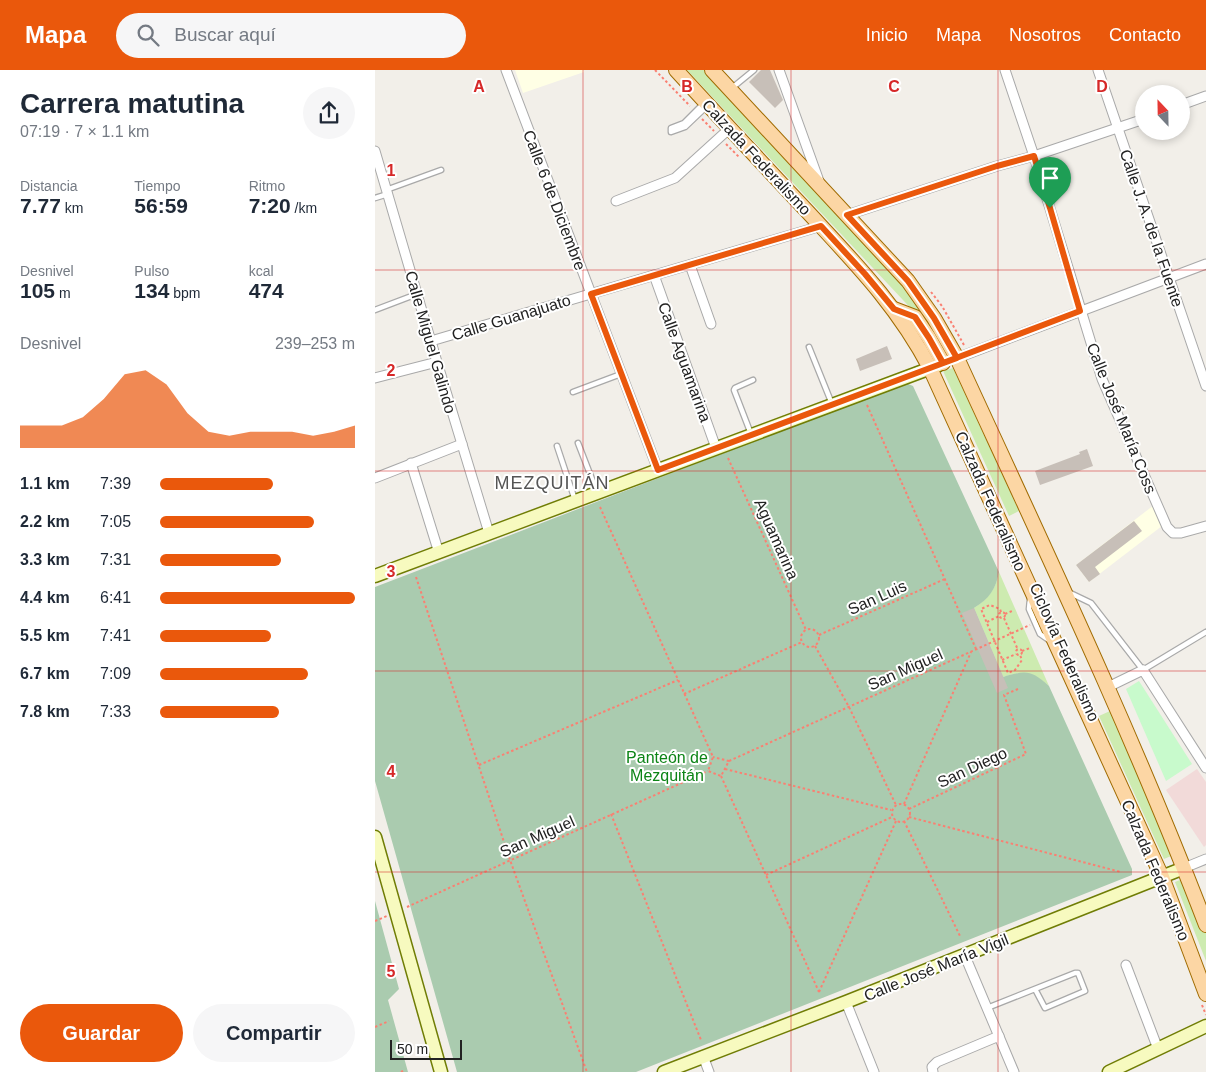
<!DOCTYPE html>
<html lang="es">
<meta charset="utf-8">
<style>
:root{--surface:#fff;--page:#f6f6f7;--text:#1f2937;--muted:#747a83;--accent:#ea580c}
body{margin:0;font-family:Helvetica,sans-serif;background:var(--page);color:var(--text);height:100vh;display:flex;flex-direction:column;font-size:19px;white-space:nowrap}
*{box-sizing:border-box;margin:0}
p{font-size:16px;color:var(--muted)}
.icon{flex:none;width:28px;height:28px;fill:none;stroke:currentColor;stroke-width:2;stroke-linecap:round;stroke-linejoin:round}
.map{position:relative;flex:1;overflow:hidden}
.sheet{display:flex;flex-direction:column;background:var(--surface);width:375px}
.sheet>*{flex:none}
.needle{width:32px;rotate:338deg}
.tools{position:absolute;left:760px;top:15px;display:grid;gap:10px}
.tools a{display:grid;place-items:center;width:55px;height:55px;border-radius:50%;background:var(--surface);box-shadow:0 2px 8px #0003;font-size:25px}
.scale{position:absolute;left:15px;bottom:12px;width:72px;box-sizing:border-box;padding-left:5px;border:2px solid #222;border-top:0;font-size:14px;line-height:18px;white-space:nowrap;color:#222;-webkit-text-stroke:4px #fff;paint-order:stroke}
.pin{position:absolute;display:grid;place-items:center;width:42px;height:42px;color:#fff;margin:-51px -21px;border-radius:50% 50% 50% 0;rotate:-45deg;box-shadow:0 0 5px #0007}
.pin .icon{rotate:45deg}
.round{display:grid;place-items:center;flex:none;width:52px;height:52px;border-radius:26px;background:var(--page)}
.overview{display:flex;align-items:center;justify-content:space-between;height:85px;padding:0 20px}
h1{font-size:28px;font-weight:600;line-height:38px}
.metrics{display:grid;grid-template-columns:repeat(3,1fr);gap:8px;height:85px;padding:5px 20px}
.metrics div{display:grid;align-content:center}
.metrics b{font-size:21px;font-weight:600}
.metrics small{font-size:14px;font-weight:400}
.metrics p{font-size:14px}
.chart{height:140px;padding:10px 20px}
.chart p{display:flex;justify-content:space-between}
.chart svg{width:100%;height:90px;margin-top:5px;fill:var(--accent);opacity:.7}
.button{display:flex;gap:10px;margin-top:auto;padding:10px 20px}
.button a{flex:1;height:58px;border-radius:30px;background:var(--accent);color:#fff;font-size:20px;font-weight:600;line-height:58px;text-align:center}
.button a+a{background:var(--page);color:var(--text)}
ul{padding:0 20px;list-style:none;font-size:16px}
li{display:grid;grid-template-columns:80px 60px 1fr;align-items:center;height:38px}
li i{height:12px;border-radius:6px;background:var(--accent)}
header{display:flex;align-items:center;gap:30px;box-sizing:border-box;height:70px;padding:0 25px;background:var(--accent);color:#fff}
header strong{font-size:24px}
nav{display:flex;gap:28px;margin-inline-start:auto;font-size:18px}
.search{width:350px;height:45px;background:var(--page);display:flex;align-items:center;gap:12px;box-sizing:border-box;padding:0 18px;border-radius:28px;color:var(--muted);font-size:19px}
main{display:flex;flex:1;min-height:0}
.map>svg:first-child{display:block}
.commercial{fill:#f2dad9}
.education{fill:#ffffe5}
.grass{fill:#cdebb0}
.cemetery{fill:#aacbaf}
.park{fill:#c8facc}
.building{fill:#c7bfb8}
.lines{fill:none;stroke-linecap:round;stroke-linejoin:round}
.lane-casing{stroke:#a9a9a9;stroke-width:7}
.street-casing{stroke:#a9a9a9;stroke-width:11}
.secondary-casing{stroke:#707d05;stroke-width:15}
.primary-casing{stroke:#a06b00;stroke-width:16}
.path{stroke:#fa8072;stroke-width:2;stroke-dasharray:2.5 2.5;stroke-linecap:butt}
.lane{stroke:#fff;stroke-width:4.5}
.street{stroke:#fff;stroke-width:9}
.secondary{stroke:#f7fabf;stroke-width:12}
.primary{stroke:#fcd6a4;stroke-width:14}
.route-casing{stroke:#fff;stroke-width:10}
.route{stroke:#ea580c;stroke-width:6}
.grid{fill:none;stroke:#d62828;stroke-width:1;stroke-opacity:0.55}
.labels{text-anchor:middle;stroke-width:4;stroke-linejoin:round;paint-order:stroke}
.street-label{font-size:16px;fill:#222;stroke:#fff}
.park-label{font-size:16px;fill:#0c8416;stroke:#fff}
.neighbourhood-label{font-size:18px;letter-spacing:1px;fill:#555;stroke:#fff}
.grid-label{font-size:16px;text-anchor:middle;font-weight:bold;fill:#d62828;stroke:#fff;stroke-width:4;stroke-linejoin:round;paint-order:stroke}
</style>
<header>
<strong>Mapa</strong>
<div class="search"><svg class="icon" aria-label="search" viewBox="0 0 24 24"><circle cx="10" cy="10" r="6"/><path d="M15 15l6 6"/></svg>Buscar aquí</div>
<nav><a>Inicio</a><a>Mapa</a><a>Nosotros</a><a>Contacto</a></nav>
</header>
<main>
<section class="sheet">
<div class="overview"><div><h1>Carrera matutina</h1><p>07:19 · 7 × 1.1 km</p></div><a class="round"><svg class="icon" aria-label="share" viewBox="0 0 24 24"><path d="M12 15V3M7 8l5-5 5 5M5 13v7h14v-7"/></svg></a></div>
<div class="metrics">
<div><p>Distancia</p><b>7.77<small> km</small></b></div>
<div><p>Tiempo</p><b>56:59</b></div>
<div><p>Ritmo</p><b>7:20<small> /km</small></b></div>
</div>
<div class="metrics">
<div><p>Desnivel</p><b>105<small> m</small></b></div>
<div><p>Pulso</p><b>134<small> bpm</small></b></div>
<div><p>kcal</p><b>474</b></div>
</div>
<div class="chart"><p><span>Desnivel</span>239–253 m</p>
<svg viewBox="0 0 160 44" preserveAspectRatio="none"><path d="M0 44V33L10 33L20 33L30 29L40 20L50 8L60 6L70 13L80 27L90 36L100 38L110 36L120 36L130 36L140 38L150 36L160 33V44z"/></svg>
</div>
<ul>
<li><b>1.1 km</b>7:39<i style="width:58%"></i></li>
<li><b>2.2 km</b>7:05<i style="width:79%"></i></li>
<li><b>3.3 km</b>7:31<i style="width:62%"></i></li>
<li><b>4.4 km</b>6:41<i style="width:100%"></i></li>
<li><b>5.5 km</b>7:41<i style="width:57%"></i></li>
<li><b>6.7 km</b>7:09<i style="width:76%"></i></li>
<li><b>7.8 km</b>7:33<i style="width:61%"></i></li>
</ul>
<div class="button"><a>Guardar</a><a>Compartir</a></div>
</section>
<div class="map">
<svg width="831" height="1002" viewBox="0 0 831 1002">
<rect width="100%" height="100%" fill="#f2efe9"/>
<path class="commercial" d="M822,699L831,712V775L829,777L791,720Z"/>
<g class="education">
<path d="M140,0H208L209,2L148,23Z"/>
<path d="M779,435L787,456L714,512L701,495Z"/>
</g>
<g class="grass">
<path d="M312,0H329L525,211L548,242L566,273L561,276L543,246Z"/>
<path d="M578,298L644,441L634,446L568,301Z"/>
<path d="M624,502L674,616C659,603 647,600 628,607L599,538C613,529 621,519 624,502Z"/>
<path d="M735,641L801,784L789,789L724,646Z"/>
<path d="M810,808L831,860V891L800,812Z"/>
</g>
<g class="cemetery">
<path d="M531,313L538,316L624,502C621,519 614,529 599,538L628,607C651,600 656,600 674,616L757,799V805L261,1002H82L0,711V517Z"/>
<path d="M0,831L24,919L13,930L33,1002H0Z"/>
</g>
<path class="park" d="M764,611L817,694L791,711L751,619Z"/>
<g class="building">
<path d="M386,0H395L408,30L400,38L374,12Z"/>
<path d="M512,276L517,289L485,301L481,289Z"/>
<path d="M712,379L718,396L665,415L660,401L705,384L704,382Z"/>
<path d="M759,451L767,461L720,497L725,504L714,512L701,495Z"/>
<path d="M599,538L633,618L622,623L587,543Z"/>
</g>
<g class="lines">
<g class="lane-casing">
<g id="lane">
<path d="M357,18L379,0"/>
<path d="M329,33L309,53L296,58V62L310,57L332,36"/>
<path d="M11,120L66,100"/>
<path d="M0,128L13,124"/>
<path d="M0,240L42,224"/>
<path d="M434,277L457,334"/>
<path d="M198,322L246,304"/>
<path d="M376,364L359,320L360,318L378,310"/>
<path d="M203,373L222,422"/>
<path d="M182,376L200,430"/>
<path d="M693,522L716,533L768,600L831,562"/>
<path d="M655,529L654,539L665,564L675,571"/>
<path d="M612,938L700,903H703L710,921L670,938L660,919"/>
</g>
</g>
<g class="street-casing">
<g id="street">
<path d="M131,0L283,400"/>
<path d="M404,0L444,111"/>
<path d="M630,0L659,86L727,309L792,457L798,463H806L831,456"/>
<path d="M723,0L831,316"/>
<path d="M806,35L831,26"/>
<path d="M0,81L62,292L114,463"/>
<path d="M241,131L300,108L355,58"/>
<path d="M472,145L622,96L659,86L769,49"/>
<path d="M315,195L336,254"/>
<path d="M279,205L341,378"/>
<path d="M56,271L446,156"/>
<path d="M582,288L831,194"/>
<path d="M0,308L62,292"/>
<path d="M36,393L64,483"/>
<path d="M0,408L87,374"/>
<path d="M733,617L768,600L831,698"/>
<path d="M809,798L831,789"/>
<path d="M590,886L639,1002"/>
<path d="M751,895L783,979"/>
<path d="M471,932L499,1002"/>
<path d="M328,986L334,1002"/>
<path d="M558,1002L557,997L562,992L624,966"/>
</g>
</g>
<g class="secondary-casing">
<g id="secondary">
<path d="M0,506L564,295"/>
<path d="M0,767L66,1002"/>
<path d="M289,1002L471,932L809,798"/>
<path d="M734,1002L831,956"/>
</g>
</g>
<g class="primary-casing">
<g id="primary">
<path d="M301,0C344,47 387,93 431,140C479,192 522,235 555,298L787,807L831,924"/>
<path d="M337,0L533,211L559,248L582,288C668,475 757,662 831,855"/>
<path d="M519,239L540,247L554,268L568,293"/>
</g>
</g>
<g class="path">
<path d="M280,0L315,36"/>
<path d="M327,49L339,61"/>
<path d="M351,74L365,88"/>
<path d="M556,222L567,236L589,275"/>
<path d="M492,335L601,579"/>
<path d="M353,388L431,560"/>
<path d="M225,437L338,687L333,701L346,706L354,691L338,687"/>
<path d="M41,507L135,790L212,1002"/>
<circle cx="627" cy="545" r="3"/>
<path d="M626,542L625,539L615,535L606,539L633,603L640,600L647,590L645,585"/>
<path d="M630,544L637,541"/>
<path d="M629,548L643,580"/>
<path d="M612,552L624,546"/>
<circle cx="435" cy="568" r="9"/>
<path d="M444,565L570,509"/>
<path d="M440,576L474,637L521,735"/>
<circle cx="644" cy="582" r="3"/>
<path d="M647,581L655,578"/>
<path d="M627,590L641,584"/>
<path d="M309,624L427,572"/>
<path d="M354,691L655,555"/>
<path d="M104,695L303,610"/>
<path d="M350,699L516,740"/>
<path d="M346,706L444,922"/>
<circle cx="526" cy="743" r="9"/>
<path d="M529,734L596,582"/>
<path d="M534,739L651,684L629,625L643,619"/>
<path d="M236,744L326,970"/>
<path d="M534,747L746,802"/>
<path d="M529,751L585,866"/>
<path d="M391,805L517,747"/>
<path d="M32,837L333,701"/>
<path d="M0,851L12,846"/>
<path d="M444,922L521,751"/>
<path d="M827,935L831,945"/>
<path d="M0,957L14,951"/>
<path d="M26,1002L28,1001"/>
</g>
<use href="#lane" class="lane"/>
<use href="#street" class="street"/>
<use href="#secondary" class="secondary"/>
<use href="#primary" class="primary"/>
</g>
<g class="lines">
<g class="route-casing">
<path id="route" d="M675,138L705,241L568,293L554,268L540,247L519,239L490,204L446,156L216,224L283,400L555,298L582,288L559,248L533,211L472,145L622,96L659,86L675,138"/>
</g>
<use href="#route" class="route"/>
</g>
<path class="grid" d="M208,0V1002M416,0V1002M623,0V1002M0,200H831M0,401H831M0,601H831M0,802H831"/>
<g class="labels">
<g class="street-label">
<text transform="translate(382 87) rotate(47)" y="6">Calzada Federalismo</text>
<text transform="translate(180 130) rotate(69)" y="6">Calle 6 de Diciembre</text>
<text transform="translate(777 158) rotate(71)" y="6">Calle J. A. de la Fuente</text>
<text transform="translate(136 247) rotate(-17)" y="6">Calle Guanajuato</text>
<text transform="translate(56 272) rotate(74)" y="6">Calle Miguel Galindo</text>
<text transform="translate(310 292) rotate(70)" y="6">Calle Aguamarina</text>
<text transform="translate(747 348) rotate(68)" y="6">Calle José María Coss</text>
<text transform="translate(616 431) rotate(66)" y="6">Calzada Federalismo</text>
<text transform="translate(402 469) rotate(66)" y="6">Aguamarina</text>
<text transform="translate(502 527) rotate(-24)" y="6">San Luis</text>
<text transform="translate(690 582) rotate(66)" y="6">Ciclovía Federalismo</text>
<text transform="translate(530 599) rotate(-24)" y="6">San Miguel</text>
<text transform="translate(597 697) rotate(-25)" y="6">San Diego</text>
<text transform="translate(162 766) rotate(-24)" y="6">San Miguel</text>
<text transform="translate(781 800) rotate(67)" y="6">Calzada Federalismo</text>
<text transform="translate(561 897) rotate(-22)" y="6">Calle José María Vigil</text>
</g>
<g class="park-label">
<text x="292" y="693">Panteón de<tspan x="292" dy="18">Mezquitán</tspan></text>
</g>
<g class="neighbourhood-label">
<text x="177" y="419">MEZQUITÁN</text>
</g>
</g>
<g class="grid-label">
<text x="104" y="22">A</text>
<text x="312" y="22">B</text>
<text x="519" y="22">C</text>
<text x="727" y="22">D</text>
<text x="16" y="106">1</text>
<text x="16" y="306">2</text>
<text x="16" y="507">3</text>
<text x="16" y="707">4</text>
<text x="16" y="907">5</text>
</g>
</svg>
<div class="tools">
<a><svg class="needle" viewBox="-14 -14 28 28"><path d="M0-13l5 13h-10z" fill="#e53935"/><path d="M0 13l5-13h-10z" fill="#747a83"/></svg></a>
</div>
<div class="scale">50 m</div>
<div class="pin" style="left:675px;top:138px;background:#1e9e55"><svg class="icon" aria-label="arrive" viewBox="0 0 24 24"><path d="M6 21V4h12l-3 4 3 4H6"/></svg></div>
</div>
</main>
